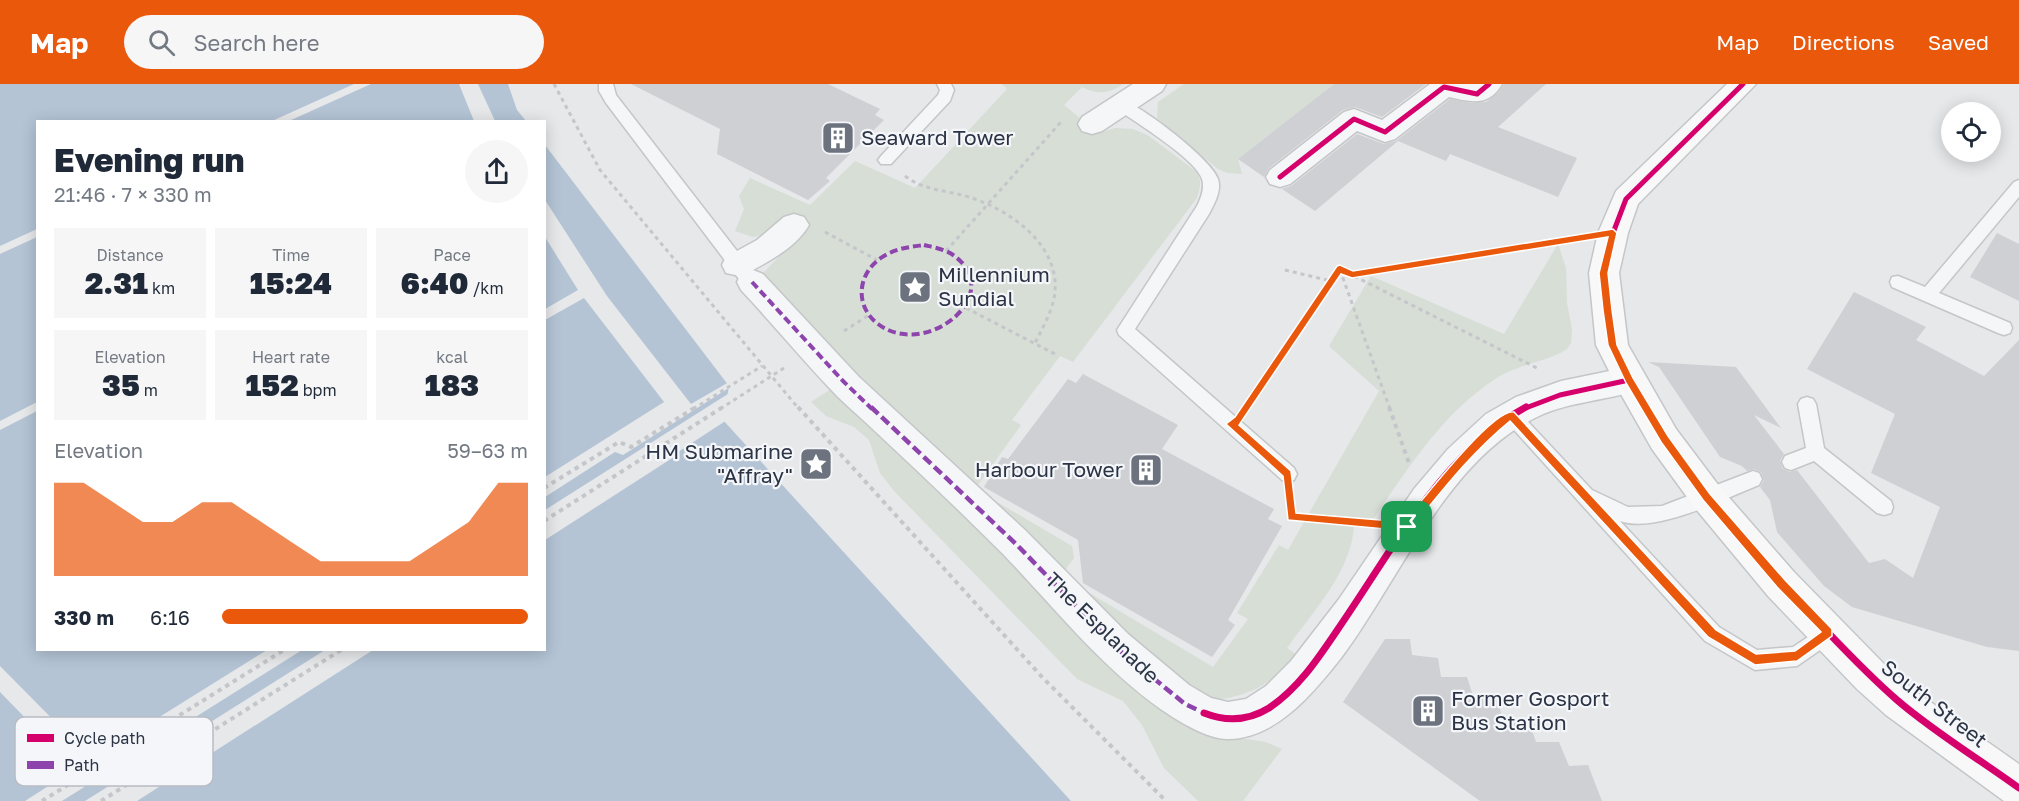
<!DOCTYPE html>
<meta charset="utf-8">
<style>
:root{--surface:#fff;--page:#f6f6f7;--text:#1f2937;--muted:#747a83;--accent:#ea580c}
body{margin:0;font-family:"Golos Text",sans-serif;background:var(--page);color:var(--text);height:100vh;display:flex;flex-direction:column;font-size:22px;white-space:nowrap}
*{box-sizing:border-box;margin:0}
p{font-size:20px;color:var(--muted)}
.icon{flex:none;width:33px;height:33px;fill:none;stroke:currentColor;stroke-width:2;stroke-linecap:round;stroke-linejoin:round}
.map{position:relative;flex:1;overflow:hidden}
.panel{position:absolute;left:36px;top:36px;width:510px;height:531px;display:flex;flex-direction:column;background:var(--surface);border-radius:0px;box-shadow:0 3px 15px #0003}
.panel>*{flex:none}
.controls{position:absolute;left:1941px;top:18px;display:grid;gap:12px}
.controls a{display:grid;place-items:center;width:60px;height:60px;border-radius:50%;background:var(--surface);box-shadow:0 3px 15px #0003;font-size:30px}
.pin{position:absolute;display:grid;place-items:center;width:51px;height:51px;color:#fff;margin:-26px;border-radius:12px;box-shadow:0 3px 9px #0006}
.round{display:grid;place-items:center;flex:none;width:63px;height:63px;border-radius:32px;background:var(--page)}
.overview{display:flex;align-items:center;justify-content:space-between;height:102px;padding:0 18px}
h1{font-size:33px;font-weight:800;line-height:45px}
.stats{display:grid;grid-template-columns:repeat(3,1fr);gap:9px;height:102px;padding:6px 18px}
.stats div{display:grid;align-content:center;border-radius:0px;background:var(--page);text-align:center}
.stats b{font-size:30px;font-weight:800}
.stats small{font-size:16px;font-weight:400}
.stats p{font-size:16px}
.chart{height:168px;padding:12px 18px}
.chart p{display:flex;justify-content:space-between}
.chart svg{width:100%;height:108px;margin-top:6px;fill:var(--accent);opacity:.7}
ul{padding:0 18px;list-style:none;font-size:20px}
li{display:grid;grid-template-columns:96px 72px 1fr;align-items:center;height:45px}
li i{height:15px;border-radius:8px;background:var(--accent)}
header{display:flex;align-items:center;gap:36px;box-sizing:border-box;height:84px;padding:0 30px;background:var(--accent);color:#fff}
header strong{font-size:28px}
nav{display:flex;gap:33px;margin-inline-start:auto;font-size:21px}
.search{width:420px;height:54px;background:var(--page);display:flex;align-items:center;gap:15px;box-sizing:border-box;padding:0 21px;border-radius:33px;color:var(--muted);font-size:22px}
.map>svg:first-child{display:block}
.green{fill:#d6ded6}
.water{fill:#b4c4d5}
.pier{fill:#e6e8ea}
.building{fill:#ced0d3}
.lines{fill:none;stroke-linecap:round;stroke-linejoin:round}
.lane-casing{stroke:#c4c6c8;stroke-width:3}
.street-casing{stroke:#c4c6c8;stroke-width:3}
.secondary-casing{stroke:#c4c6c8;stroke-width:3}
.path-far1{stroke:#c5c6ca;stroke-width:3;stroke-dasharray:4 4;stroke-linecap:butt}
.path{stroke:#c5c6ca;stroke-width:4;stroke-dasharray:4.5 4.5;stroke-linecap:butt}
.lane{fill:#f5f6f7;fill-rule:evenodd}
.street{fill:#f5f6f7;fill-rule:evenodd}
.secondary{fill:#f8f8f8;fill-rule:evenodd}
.quiet-far1{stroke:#8e44ad;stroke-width:4;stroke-dasharray:8 4;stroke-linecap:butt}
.quiet{stroke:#8e44ad;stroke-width:4.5;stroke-dasharray:10 4.5;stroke-linecap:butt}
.cycleway-far1-casing{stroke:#f4f6f9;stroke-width:8}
.cycleway-casing{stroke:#f4f6f9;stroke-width:10}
.cycleway-far1{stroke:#d6006c;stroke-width:5}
.cycleway{stroke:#d6006c;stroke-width:7}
.route{fill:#ea580c;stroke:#fff;stroke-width:1.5;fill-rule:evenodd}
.labels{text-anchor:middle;stroke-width:4.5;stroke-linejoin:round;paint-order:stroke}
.poi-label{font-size:21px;fill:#2b3445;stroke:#f4f6f9;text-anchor:start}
.street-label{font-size:21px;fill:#2b3445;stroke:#f4f6f9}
.key{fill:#f4f6f9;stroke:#b8bcc3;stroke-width:1.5}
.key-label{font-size:16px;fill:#2b3445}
</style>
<header>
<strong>Map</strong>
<div class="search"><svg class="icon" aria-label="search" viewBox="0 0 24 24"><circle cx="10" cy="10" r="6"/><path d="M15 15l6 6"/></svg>Search here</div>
<nav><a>Map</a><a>Directions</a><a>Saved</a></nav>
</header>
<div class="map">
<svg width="2019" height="717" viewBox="0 0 2019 717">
<rect width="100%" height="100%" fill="#e6e8ea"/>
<g class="green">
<path d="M1002,0H1123C1109,10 1097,11 1082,3L1064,21L1098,49L1115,44L1133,45L1149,52L1197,88C1202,97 1200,104 1197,114L1073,278L1060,272L1012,336L1021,341L975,405L1072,462L1074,474L1061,492L1213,583L1248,535L1237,529L1279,461L1288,466L1379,307L1329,262L1371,192L1504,250L1558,160L1566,184L1567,219L1572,245L1571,259L1567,265C1545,279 1517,280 1495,295C1442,330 1409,383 1374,434L1354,436C1355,484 1313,527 1287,564L1297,571C1268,602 1251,612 1208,617L1227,652L1266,658L1282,665L1243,717H1198L1164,684L1142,641L1123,617L1077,595L894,407L880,389L869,356L854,343L826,332L811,318L845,296L759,193L809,142L753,153L735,147L744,125L739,112L750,94L810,121L855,77L915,104L1007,5Z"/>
<path d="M1184,0H1334L1238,75L1242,90L1227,89L1218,85L1157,34L1158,18Z"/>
</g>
<path class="water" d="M0,0H508L517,26L526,37L38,38V566H544L545,61L729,302L723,336L1071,717H0Z"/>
<g class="pier">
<path d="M354,0H371L289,37H272Z"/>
<path d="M459,0H478L495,37H474Z"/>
<path d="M545,116L607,212L691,320L729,298L732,302L623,371L615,368L545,413V393L664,318L584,214L545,236V225L578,206L545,153Z"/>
<path d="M37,145V153L0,170V162Z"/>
<path d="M731,308L727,336L678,368L677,371L545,456V426Z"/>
<path d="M37,318V327L0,346V337Z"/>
<path d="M267,566H302L62,717H25L75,685L0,608V582L92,675Z"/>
<path d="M325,566H373L137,717H85Z"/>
</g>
<g class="building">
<path d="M631,0H828L880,25L875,31L884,36L826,94L830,97L808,116L717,70L720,45Z"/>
<path d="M1334,0H1426L1382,33L1355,23L1343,26L1269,84L1264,93L1238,75Z"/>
<path d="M1504,0H1546L1498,43L1577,74L1558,113L1450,70L1446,77L1398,57L1315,127L1282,105L1291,102L1357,50L1384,60L1396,57L1450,15L1472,19L1486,18L1498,9Z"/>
<path d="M1997,149L2019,160V217L1970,193Z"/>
<path d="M1854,208L1926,243L1916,256L1984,292L2019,256V567L1987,563L1852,523L1824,502L1777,448L1770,416L1760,403L1764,396L1761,388L1754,385L1747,387L1742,382L1720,373L1659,283L1648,278L1736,283L1781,344L1754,331L1784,370L1780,377L1783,385L1790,388L1797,386L1869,479L1885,475L1913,494L1940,423L1871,389L1895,330L1807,285Z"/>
<path d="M1083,290L1178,341L1162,365L1274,425L1268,435L1282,442L1228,536L1235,541L1212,573L1083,499L1078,456L984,403L1002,373L1008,375L1068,295L1076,299Z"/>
<path d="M1385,555H1410L1412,571L1438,574L1441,593H1467L1474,615L1497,614L1503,636L1529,637L1536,658H1559L1569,682L1588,681L1602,717H1480L1343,618Z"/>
</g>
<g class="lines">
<g class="lane-casing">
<g id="lane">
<path d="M599,0H613L616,11L751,185L753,190L751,195L745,196L739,195L606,19L599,7Z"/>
<path d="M937,0H951L954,6L950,17L891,80H881L878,76L881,72L938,11L940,6Z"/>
<path d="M1122,16C1142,22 1211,75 1218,95C1222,107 1214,120 1209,130L1135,245L1294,384L1297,390L1294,396L1288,398L1282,396L1119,251L1117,246L1197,122C1201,114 1205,104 1202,95C1196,75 1135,38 1117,25L1115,21L1117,17Z"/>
<path d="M2019,96V113L1939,209L2010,239L2012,244L2010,249L2004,251L1998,249L1892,203L1890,198L1892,193L1898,192L1925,203L2014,98Z"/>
<path d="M1807,313L1813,315L1816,320L1824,364L1891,417L1893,423L1891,429L1884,431L1877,429L1814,377L1791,386L1785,384L1782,378L1785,372L1806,364L1798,320L1801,315Z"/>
<path d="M1511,324L1517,326L1592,406L1628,423L1662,422L1753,387L1759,389L1762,395L1759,401C1725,414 1656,450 1620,437L1719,543L1757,566L1793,563L1829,539L1836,541L1839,548L1836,555L1797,582L1755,586L1705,557L1505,336L1502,331L1505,326Z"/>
</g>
</g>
<g class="street-casing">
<g id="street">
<path d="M1133,0H1166L1162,7L1102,47L1092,50L1082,47L1078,40L1082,33Z"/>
<path d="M1430,0H1502C1489,23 1471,18 1449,13L1395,55L1385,58L1357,47L1290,100L1280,103L1270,100L1266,93L1270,86L1344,28L1354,25L1382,36Z"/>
<path d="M794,130L804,133L809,141C797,162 773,175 753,186L763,190L859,293L1025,446L1128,550L1189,601L1211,614L1228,618L1246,615L1266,602L1291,577L1339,515L1414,405L1448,365L1486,330L1516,313L1561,297L1629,283L1640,287L1645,296L1640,305C1607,317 1571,317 1539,332C1447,375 1399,497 1341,574C1314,608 1277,654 1229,655C1209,656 1178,637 1162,626C1101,583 1054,523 1003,470C962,429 920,389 878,350C865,337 850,325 837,312C804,278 774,241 741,206L737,198L740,192L726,189L722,181L726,173L757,156L784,133Z"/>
</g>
</g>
<g class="secondary-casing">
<path id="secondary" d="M1727,0H1756L1638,120L1628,149L1619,189L1628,261L1676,345L1719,402L1794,488L1883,579L1912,605L2019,680V717H2004L1886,631L1857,605L1768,512L1695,424L1652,365L1618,305L1596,261L1589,189L1598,149L1616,107Z"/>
</g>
<g class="path-far1">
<path d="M554,0L600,86L799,325"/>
<path d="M905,92C925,107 946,106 969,113C1010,126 1059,160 1055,208C1053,226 1043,243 1035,259"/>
<path d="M825,148L877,176"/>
<path d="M946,167L1061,38"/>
<path d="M1340,185L1537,284"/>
<path d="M1285,186L1331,197"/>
<path d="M1340,186L1390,325"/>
<path d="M1352,191L1576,154"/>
<path d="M966,224L1055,270"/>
<path d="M844,247L869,231"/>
<path d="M1249,320L1340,185"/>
<path d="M693,325L762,282"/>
<path d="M720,325L784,284"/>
</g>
<g class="path">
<path d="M798,323L1042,593L1166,717"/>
<path d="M1389,323L1409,379"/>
<path d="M544,404L619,358L631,363L696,323"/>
<path d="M1290,415L1291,433L1367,440"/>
<path d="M544,437L723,323"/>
<path d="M42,717L284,566"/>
<path d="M101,717L341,566"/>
</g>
<use href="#lane" class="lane"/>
<use href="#street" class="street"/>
<use href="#secondary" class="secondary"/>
<g class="quiet-far1">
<path d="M924,161C932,163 943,165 950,169C1011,207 927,277 878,240C853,221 858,187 884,172C897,164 910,163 924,161Z"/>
<path d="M752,198L843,297L872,325"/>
</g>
<path class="quiet" d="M871,323L1017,461L1119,566L1185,620L1204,629"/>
<g class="cycleway-far1-casing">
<g id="cycleway-far1">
<path d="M1280,93L1354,35L1385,48L1444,3L1477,10L1489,0"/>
<path d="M1523,325L1560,311L1629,296"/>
<path d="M1646,325L1612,261L1604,189L1613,149L1626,115L1743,0"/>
</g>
</g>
<g class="cycleway-casing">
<g id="cycleway">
<path d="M1645,323C1691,401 1753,471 1816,536C1842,563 1868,591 1897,616C1934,648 1979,675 2019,704"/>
<path d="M1204,629C1227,638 1248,637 1269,624C1299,604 1319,573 1338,545C1390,470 1443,368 1526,323"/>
</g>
</g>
<use href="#cycleway-far1" class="cycleway-far1"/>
<use href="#cycleway" class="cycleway"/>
</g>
<path class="route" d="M1613,145L1617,149L1608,189L1612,226L1617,261L1633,294L1668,352L1710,410L1785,496L1832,545V552L1797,577L1755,581L1708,553L1510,337C1471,369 1442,407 1410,446L1407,447L1288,436L1283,392L1226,340L1235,333L1337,182L1340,181L1353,187ZM1608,153L1599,189L1603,226L1608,261L1626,299L1661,358L1703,416L1777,503L1821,548L1795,567L1756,570L1716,546L1514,328C1493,324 1420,419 1404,438L1296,429L1291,387L1239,341L1341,190L1352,194Z"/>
<defs>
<g id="building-square" transform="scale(1.725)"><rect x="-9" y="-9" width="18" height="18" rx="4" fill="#6c737f" stroke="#f4f6f9"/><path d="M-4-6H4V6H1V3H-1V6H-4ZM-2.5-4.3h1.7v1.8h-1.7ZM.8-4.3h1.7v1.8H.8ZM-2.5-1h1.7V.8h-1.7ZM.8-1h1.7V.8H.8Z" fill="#fff"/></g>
<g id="sight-square" transform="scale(1.725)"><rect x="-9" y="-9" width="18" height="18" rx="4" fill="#6c737f" stroke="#f4f6f9"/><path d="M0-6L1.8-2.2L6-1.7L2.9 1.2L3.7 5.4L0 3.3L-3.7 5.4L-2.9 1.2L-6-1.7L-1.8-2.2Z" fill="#fff"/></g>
</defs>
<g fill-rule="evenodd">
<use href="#building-square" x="838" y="54"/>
<use href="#sight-square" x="915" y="203"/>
<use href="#sight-square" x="816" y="380"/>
<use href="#building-square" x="1146" y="386"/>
<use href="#building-square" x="1428" y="627"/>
</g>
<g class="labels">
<g class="poi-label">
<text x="861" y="61">Seaward Tower</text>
<text x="938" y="198">Millennium<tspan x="938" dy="24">Sundial</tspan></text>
<text x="793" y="375" text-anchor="end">HM Submarine<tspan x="793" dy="24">"Affray"</tspan></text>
<text x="1123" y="393" text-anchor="end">Harbour Tower</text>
<text x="1451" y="622">Former Gosport<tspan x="1451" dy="24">Bus Station</tspan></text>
</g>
<g class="street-label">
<text transform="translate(1102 544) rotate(44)" y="7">The Esplanade</text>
<text transform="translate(1934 620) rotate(38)" y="7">South Street</text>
</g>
</g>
<rect x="15" y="633" width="198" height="69" rx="9" class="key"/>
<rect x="27" y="650" width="27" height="8" fill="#d6006c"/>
<rect x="27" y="677" width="27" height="8" fill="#8e44ad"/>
<g class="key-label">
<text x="64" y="660">Cycle path</text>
<text x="64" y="687">Path</text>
</g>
</svg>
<div class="controls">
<a><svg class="icon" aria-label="locate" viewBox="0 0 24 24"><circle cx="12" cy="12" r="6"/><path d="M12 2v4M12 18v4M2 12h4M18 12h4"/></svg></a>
</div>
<div class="pin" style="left:1407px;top:443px;background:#1e9e55"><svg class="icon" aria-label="arrive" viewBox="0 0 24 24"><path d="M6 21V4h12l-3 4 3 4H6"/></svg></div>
<section class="panel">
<div class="overview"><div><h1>Evening run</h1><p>21:46 · 7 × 330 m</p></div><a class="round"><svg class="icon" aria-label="share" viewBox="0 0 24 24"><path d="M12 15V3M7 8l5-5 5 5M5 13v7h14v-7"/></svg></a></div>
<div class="stats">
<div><p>Distance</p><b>2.31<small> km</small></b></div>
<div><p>Time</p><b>15:24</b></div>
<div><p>Pace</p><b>6:40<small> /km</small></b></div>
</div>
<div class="stats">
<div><p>Elevation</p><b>35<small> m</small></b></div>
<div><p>Heart rate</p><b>152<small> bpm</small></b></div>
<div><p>kcal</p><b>183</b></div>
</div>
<div class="chart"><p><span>Elevation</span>59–63 m</p>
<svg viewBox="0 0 160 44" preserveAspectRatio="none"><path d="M0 44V6L10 6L20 14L30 22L40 22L50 14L60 14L70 22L80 30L90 38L100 38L110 38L120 38L130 30L140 22L150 6L160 6V44z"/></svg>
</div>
<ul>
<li><b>330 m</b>6:16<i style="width:100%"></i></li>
</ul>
</section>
</div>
